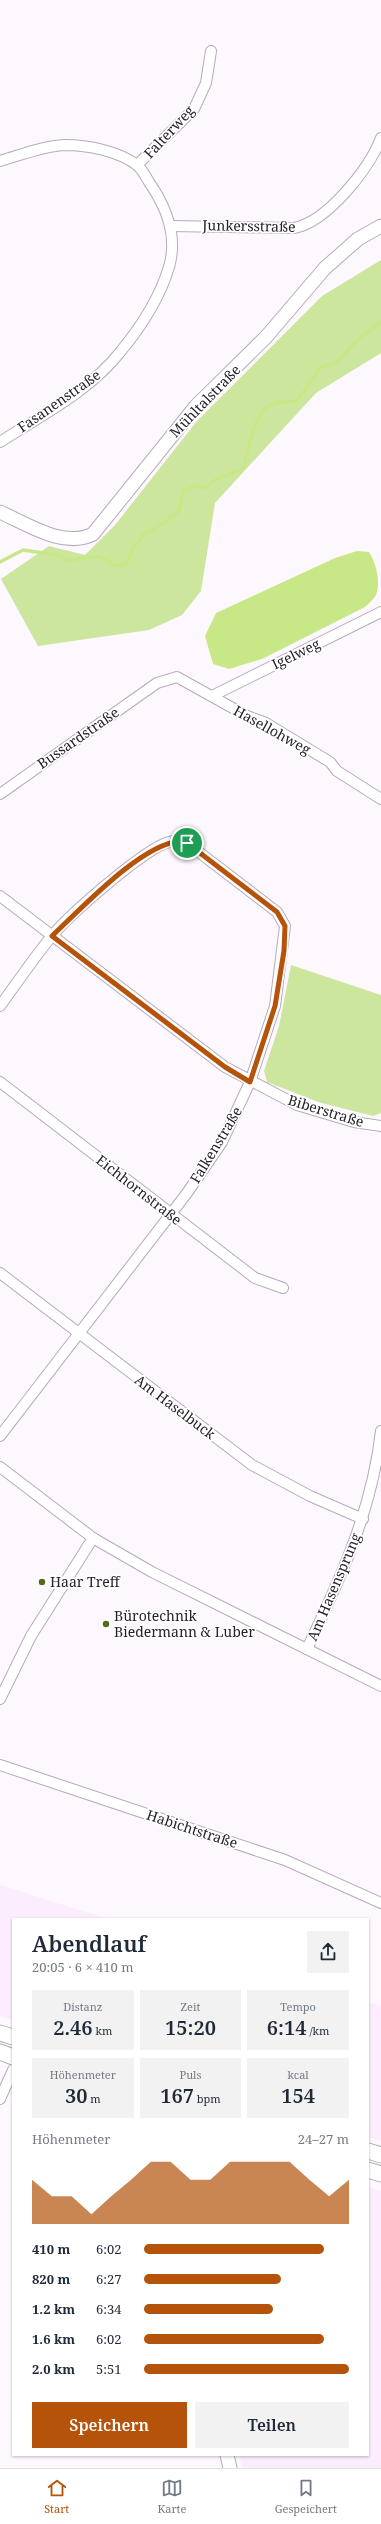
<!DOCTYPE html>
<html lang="de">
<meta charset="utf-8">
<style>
:root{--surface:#fff;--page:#f2f2f3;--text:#1f2937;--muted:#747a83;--line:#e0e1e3;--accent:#b45309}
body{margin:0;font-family:"Noto Serif",serif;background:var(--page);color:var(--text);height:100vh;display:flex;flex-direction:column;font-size:15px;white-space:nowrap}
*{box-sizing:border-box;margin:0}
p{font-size:13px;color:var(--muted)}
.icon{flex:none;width:22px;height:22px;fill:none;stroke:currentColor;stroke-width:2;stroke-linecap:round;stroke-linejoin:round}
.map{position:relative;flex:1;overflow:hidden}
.sheet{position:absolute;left:12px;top:1918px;width:357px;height:538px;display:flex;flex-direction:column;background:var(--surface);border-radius:0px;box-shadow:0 1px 3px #0004}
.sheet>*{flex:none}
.pin{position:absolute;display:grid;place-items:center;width:34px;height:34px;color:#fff;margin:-17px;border:2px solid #fff;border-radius:50%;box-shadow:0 1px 4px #0007}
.round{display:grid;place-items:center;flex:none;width:42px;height:42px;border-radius:0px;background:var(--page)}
.summary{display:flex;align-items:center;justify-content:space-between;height:68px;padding:0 20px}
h1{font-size:22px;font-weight:600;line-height:30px}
.stats{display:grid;grid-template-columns:repeat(3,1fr);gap:6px;height:68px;padding:4px 20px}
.stats div{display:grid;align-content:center;border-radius:0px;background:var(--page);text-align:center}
.stats b{font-size:20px;font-weight:600}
.stats small{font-size:11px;font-weight:400}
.stats p{font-size:11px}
.chart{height:112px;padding:8px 20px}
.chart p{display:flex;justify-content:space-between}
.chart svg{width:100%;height:72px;margin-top:4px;fill:var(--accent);opacity:.7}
.button{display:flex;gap:8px;margin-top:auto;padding:8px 20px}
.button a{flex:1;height:46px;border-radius:0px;background:var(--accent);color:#fff;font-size:16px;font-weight:600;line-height:46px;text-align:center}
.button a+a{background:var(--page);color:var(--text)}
ul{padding:0 20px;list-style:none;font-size:13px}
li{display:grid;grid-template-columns:64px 48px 1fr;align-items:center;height:30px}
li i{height:10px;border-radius:5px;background:var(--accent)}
.menu{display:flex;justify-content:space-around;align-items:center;height:56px;border-top:1px solid var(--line);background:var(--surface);font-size:11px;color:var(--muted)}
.menu a{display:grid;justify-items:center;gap:2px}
.menu .selected{color:var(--accent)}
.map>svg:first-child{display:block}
.built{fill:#fbecfe}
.green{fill:#cde69e}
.water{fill:#c8e887}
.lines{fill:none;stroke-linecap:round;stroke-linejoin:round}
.stream{stroke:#c8e887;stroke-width:3.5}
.street-casing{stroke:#b7abba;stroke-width:12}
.secondary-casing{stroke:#b7abba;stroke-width:15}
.primary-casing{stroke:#b7abba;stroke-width:17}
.street{stroke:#fff;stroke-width:10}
.secondary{stroke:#fff;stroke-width:13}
.primary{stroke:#fff;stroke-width:15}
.route-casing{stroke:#fff;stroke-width:8}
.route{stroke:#b45309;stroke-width:5}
.poi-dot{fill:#556b1a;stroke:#fff;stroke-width:1.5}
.labels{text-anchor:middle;stroke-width:3.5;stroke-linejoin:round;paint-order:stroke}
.street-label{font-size:14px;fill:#272329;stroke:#fff}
.poi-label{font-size:14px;fill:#272329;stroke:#fff;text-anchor:start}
</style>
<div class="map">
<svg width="381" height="2468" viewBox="0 0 381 2468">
<rect width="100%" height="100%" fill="#fdf7fe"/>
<g class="built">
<path d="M0,1885L108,1919H13V2020L0,2016Z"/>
<path d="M368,2002L381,2006V2141L368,2137Z"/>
<path d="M368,2187L381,2191V2468H242L239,2455H368Z"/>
</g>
<g class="green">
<path d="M381,260V353L316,393L215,503L201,591L182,615L149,630L38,646L1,579L49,546L85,555L115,525L197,421L322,296Z"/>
<path d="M291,965L381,995V1113L373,1116L318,1102L267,1082L264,1071L279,1026Z"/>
</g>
<path class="water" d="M357,551L369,552C376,563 381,582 376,595C374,599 368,604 365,607L262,659L229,669L213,664L205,636L216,613L335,558Z"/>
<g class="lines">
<path class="stream" d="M0,562L23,550L58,555L69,561C91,556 98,552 116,566L126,564L133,548L145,533L161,525L179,511L183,491L195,486L205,488L216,479L243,469C248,453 253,416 267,407C275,401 288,402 297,401L320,368L337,362L357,340L381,322"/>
<g class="street-casing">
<g id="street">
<path d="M0,161C21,155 43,146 65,145C88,145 118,151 137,165C142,169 146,177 149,182C167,208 178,236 169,267C160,297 140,328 121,351C90,391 42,415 0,442"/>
<path d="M137,165L194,109L206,83L211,51"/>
<path d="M171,226L294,228C327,222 369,169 381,138"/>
<path d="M212,696L381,612"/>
<path d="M0,794L157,683L177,677L247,716L266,723L330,762L337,771L381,799"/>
<path d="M0,896L225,1067L297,1105L354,1122L381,1126"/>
<path d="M0,1006C17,983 33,959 51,937C69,915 144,849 169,842C176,840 181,841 187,843L277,912L285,926L275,1006L250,1082L222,1142L187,1193L0,1436"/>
<path d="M0,1082L255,1278L283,1288"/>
<path d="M0,1273L252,1465L310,1496L363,1519"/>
<path d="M0,1467L93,1538L152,1572L381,1686"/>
<path d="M307,1649C341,1577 372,1511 381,1431"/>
<path d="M0,1699L31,1636L93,1538"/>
<path d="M0,1765L285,1860L381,1903"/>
<path d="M0,2099L13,2070"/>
</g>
</g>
<g class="secondary-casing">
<g id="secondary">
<path d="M0,512C27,524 64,549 93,534L196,406L266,337L325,268L358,239L381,226"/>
<path d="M227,2455L230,2468"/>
</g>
</g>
<g class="primary-casing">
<g id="primary">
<path d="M0,2033L13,2037"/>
<path d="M0,2052L13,2057"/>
<path d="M368,2151L381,2155"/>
<path d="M368,2170L381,2174"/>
</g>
</g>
<use href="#street" class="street"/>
<use href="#secondary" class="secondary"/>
<use href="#primary" class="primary"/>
</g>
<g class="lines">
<g class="route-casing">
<path id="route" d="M180,841L187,843L277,912L285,926L284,951L275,1006L250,1082L225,1067L52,936C82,908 140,845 180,841Z"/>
</g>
<use href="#route" class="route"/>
</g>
<g class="poi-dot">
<circle cx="42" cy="1582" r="4"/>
<circle cx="106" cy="1624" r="4"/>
</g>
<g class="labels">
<g class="street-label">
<text transform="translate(169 132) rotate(-47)" y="5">Falterweg</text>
<text transform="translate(249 226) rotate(1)" y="5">Junkersstraße</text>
<text transform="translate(59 401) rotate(-35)" y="5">Fasanenstraße</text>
<text transform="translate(205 401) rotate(-46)" y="5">Mühltalstraße</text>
<text transform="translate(296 654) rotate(-26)" y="5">Igelweg</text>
<text transform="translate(272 730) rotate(29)" y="5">Hasellohweg</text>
<text transform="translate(78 738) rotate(-35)" y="5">Bussardstraße</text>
<text transform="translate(326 1111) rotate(17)" y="5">Biberstraße</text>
<text transform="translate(216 1145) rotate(-59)" y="5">Falkenstraße</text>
<text transform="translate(139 1190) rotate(38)" y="5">Eichhornstraße</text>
<text transform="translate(175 1407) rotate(37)" y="5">Am Haselbuck</text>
<text transform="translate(334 1587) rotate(-67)" y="5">Am Hasensprung</text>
<text transform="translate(192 1829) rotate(18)" y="5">Habichtstraße</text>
</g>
<g class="poi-label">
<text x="50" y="1587">Haar Treff</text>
<text x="114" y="1621">Bürotechnik<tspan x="114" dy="16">Biedermann &amp; Luber</tspan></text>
</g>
</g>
</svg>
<div class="pin" style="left:187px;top:843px;background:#1e9e55"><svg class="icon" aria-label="arrive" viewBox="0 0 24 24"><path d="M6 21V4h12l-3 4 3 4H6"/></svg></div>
<section class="sheet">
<div class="summary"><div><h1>Abendlauf</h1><p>20:05 · 6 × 410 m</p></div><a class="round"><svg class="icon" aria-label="share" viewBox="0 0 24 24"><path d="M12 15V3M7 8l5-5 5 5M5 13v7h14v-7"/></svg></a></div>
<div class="stats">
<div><p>Distanz</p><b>2.46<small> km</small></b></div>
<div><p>Zeit</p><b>15:20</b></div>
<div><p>Tempo</p><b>6:14<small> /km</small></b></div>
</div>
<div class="stats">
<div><p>Höhenmeter</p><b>30<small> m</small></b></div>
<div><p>Puls</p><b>167<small> bpm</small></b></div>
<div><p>kcal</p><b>154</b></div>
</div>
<div class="chart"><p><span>Höhenmeter</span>24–27 m</p>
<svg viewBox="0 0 160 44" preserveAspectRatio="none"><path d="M0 44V17L10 27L20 27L30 38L40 27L50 17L60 6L70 6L80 17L90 17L100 6L110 6L120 6L130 6L140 17L150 27L160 17V44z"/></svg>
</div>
<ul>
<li><b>410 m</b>6:02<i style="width:88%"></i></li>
<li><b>820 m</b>6:27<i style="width:67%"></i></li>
<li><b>1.2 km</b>6:34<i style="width:63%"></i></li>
<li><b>1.6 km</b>6:02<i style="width:88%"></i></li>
<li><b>2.0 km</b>5:51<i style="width:100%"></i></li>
</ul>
<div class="button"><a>Speichern</a><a>Teilen</a></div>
</section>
</div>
<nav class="menu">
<a class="selected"><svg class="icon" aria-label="home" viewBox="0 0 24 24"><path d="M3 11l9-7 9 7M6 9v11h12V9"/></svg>Start</a>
<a><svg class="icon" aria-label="map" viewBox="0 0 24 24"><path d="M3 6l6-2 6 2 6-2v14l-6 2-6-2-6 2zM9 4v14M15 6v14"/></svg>Karte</a>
<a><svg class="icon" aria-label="saved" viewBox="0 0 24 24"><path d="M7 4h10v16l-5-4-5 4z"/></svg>Gespeichert</a>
</nav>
